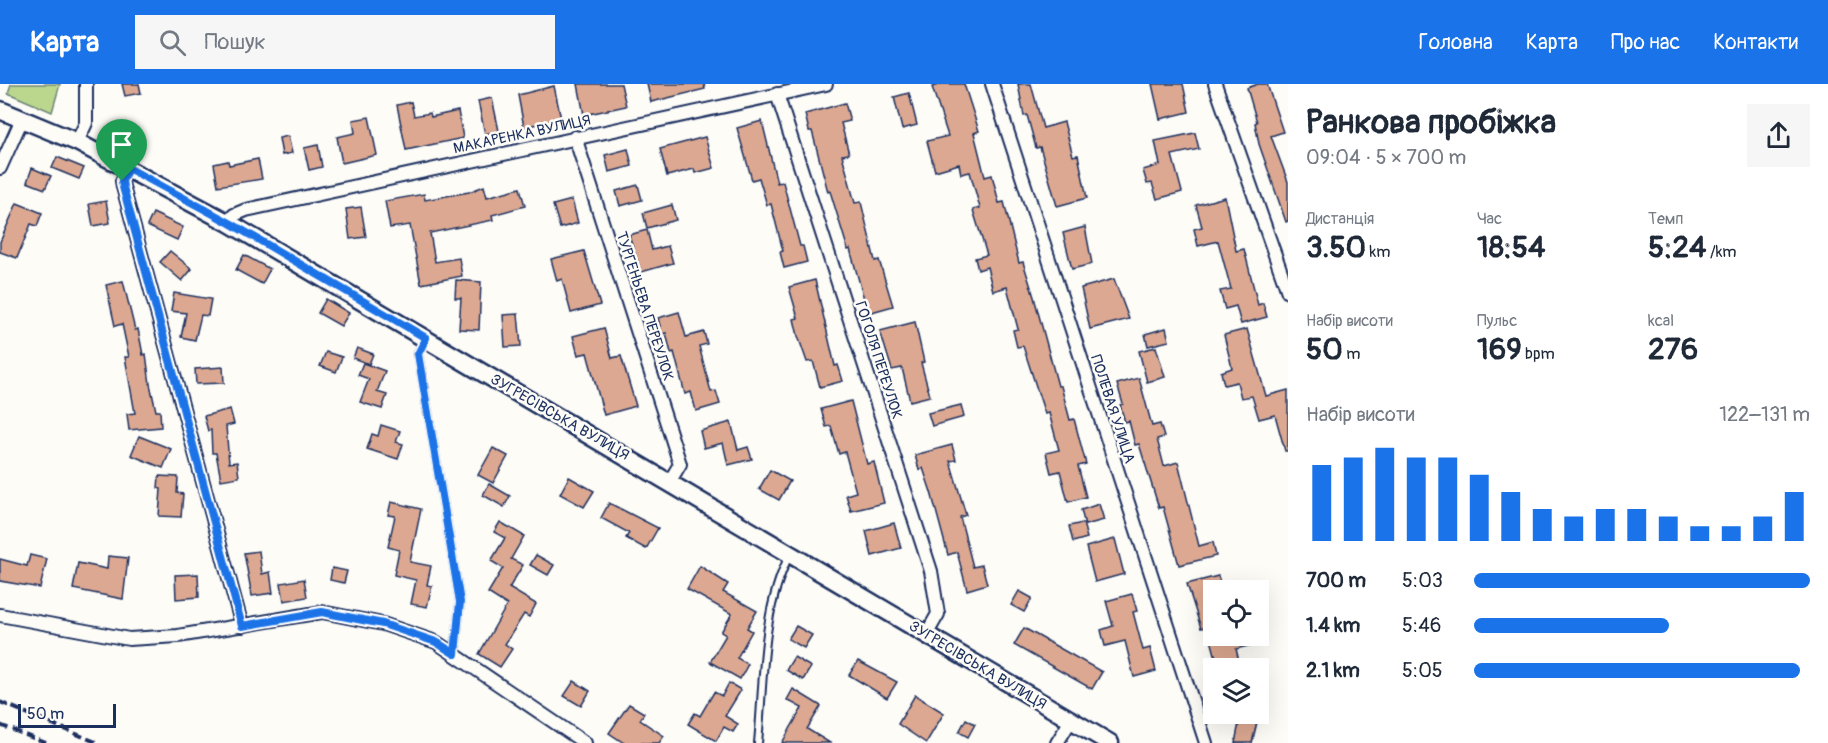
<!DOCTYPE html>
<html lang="uk">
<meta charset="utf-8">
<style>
:root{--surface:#fff;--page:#f6f6f7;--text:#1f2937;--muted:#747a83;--accent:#1a73e8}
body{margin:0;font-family:Pangolin,sans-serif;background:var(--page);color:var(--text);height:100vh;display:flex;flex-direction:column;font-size:22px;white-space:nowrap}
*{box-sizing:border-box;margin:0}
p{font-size:20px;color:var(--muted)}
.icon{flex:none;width:33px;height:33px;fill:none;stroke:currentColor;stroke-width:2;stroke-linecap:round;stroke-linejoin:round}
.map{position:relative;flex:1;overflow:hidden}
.sheet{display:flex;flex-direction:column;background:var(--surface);width:540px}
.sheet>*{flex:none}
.buttons{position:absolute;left:1203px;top:496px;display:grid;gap:12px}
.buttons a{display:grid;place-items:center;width:66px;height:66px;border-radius:0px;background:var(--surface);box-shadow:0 6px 24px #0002;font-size:30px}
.scale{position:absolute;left:18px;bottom:15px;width:98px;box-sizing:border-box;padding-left:6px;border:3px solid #1b2f5e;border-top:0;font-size:16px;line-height:21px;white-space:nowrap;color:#1b2f5e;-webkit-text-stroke:4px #fdfcf7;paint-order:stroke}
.pin{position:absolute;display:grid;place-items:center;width:51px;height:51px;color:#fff;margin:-62px -26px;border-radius:50% 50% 50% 0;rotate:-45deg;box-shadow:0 0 6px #0007}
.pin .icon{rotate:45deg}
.round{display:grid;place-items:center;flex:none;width:63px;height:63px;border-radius:0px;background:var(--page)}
.head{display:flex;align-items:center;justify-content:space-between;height:102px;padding:0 18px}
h1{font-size:33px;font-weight:700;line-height:45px}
.metrics{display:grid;grid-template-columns:repeat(3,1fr);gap:9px;height:102px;padding:6px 18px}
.metrics div{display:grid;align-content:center}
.metrics b{font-size:30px;font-weight:700}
.metrics small{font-size:16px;font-weight:400}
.metrics p{font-size:16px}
.chart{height:168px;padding:12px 18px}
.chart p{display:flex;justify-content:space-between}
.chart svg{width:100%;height:108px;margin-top:6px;stroke:var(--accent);stroke-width:6}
ul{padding:0 18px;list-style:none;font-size:20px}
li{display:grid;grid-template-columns:96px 72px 1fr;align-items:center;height:45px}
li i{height:15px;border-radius:8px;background:var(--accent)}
header{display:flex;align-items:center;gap:36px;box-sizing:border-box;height:84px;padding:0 30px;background:var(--accent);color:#fff}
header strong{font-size:28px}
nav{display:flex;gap:33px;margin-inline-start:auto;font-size:21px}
.search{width:420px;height:54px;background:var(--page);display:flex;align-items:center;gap:15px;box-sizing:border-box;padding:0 21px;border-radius:0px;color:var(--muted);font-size:22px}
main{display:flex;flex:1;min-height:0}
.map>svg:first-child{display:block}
.green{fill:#bbd78e;stroke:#6b8376;stroke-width:1.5}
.building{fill:#dca891;stroke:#1b2f5e;stroke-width:1.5}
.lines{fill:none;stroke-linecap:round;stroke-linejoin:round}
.lane-casing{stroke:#1b2f5e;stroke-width:10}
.street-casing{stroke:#1b2f5e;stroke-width:16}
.secondary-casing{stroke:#1b2f5e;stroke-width:21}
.lane{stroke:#fdfcf7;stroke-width:6}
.street{stroke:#fdfcf7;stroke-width:12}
.secondary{stroke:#fdfcf7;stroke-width:16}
.rail{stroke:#1b2f5e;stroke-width:4;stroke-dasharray:9 4.5;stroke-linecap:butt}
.route-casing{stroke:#fff;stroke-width:12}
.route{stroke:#1a73e8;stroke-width:8}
.labels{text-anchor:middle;stroke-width:5;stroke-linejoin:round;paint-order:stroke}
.street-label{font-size:15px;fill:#1b2f5e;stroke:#fdfcf7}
</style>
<header>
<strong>Карта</strong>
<div class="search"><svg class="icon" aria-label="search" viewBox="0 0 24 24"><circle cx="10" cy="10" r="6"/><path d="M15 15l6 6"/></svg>Пошук</div>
<nav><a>Головна</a><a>Карта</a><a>Про нас</a><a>Контакти</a></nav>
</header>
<main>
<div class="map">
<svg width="1288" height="659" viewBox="0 0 1288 659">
<rect width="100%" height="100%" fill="#fdfcf7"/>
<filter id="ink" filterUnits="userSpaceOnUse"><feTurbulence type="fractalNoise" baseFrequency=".0167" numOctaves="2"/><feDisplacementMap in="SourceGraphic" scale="12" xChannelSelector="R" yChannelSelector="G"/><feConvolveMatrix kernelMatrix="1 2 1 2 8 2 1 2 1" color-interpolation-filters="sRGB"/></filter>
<g filter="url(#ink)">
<path class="green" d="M11,0H60L52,28L8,9Z"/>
<g class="building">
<path d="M122,0H139L141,9L125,12Z"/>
<path d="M578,0H621L626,22L584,31Z"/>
<path d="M647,0H704L705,5L651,18Z"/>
<path d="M942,0H964L979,47L974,49L985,93L992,91L999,119L1004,118L1019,179L1023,178L1034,213L1058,302H1061L1070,336L1074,335L1086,380L1078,382L1086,413L1068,418L1060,387L1051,389L1046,369L1059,366L1049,329L1045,330L1023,262L1017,263L1013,246L1018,245L1007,203L993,207L987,183L978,186L975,174L987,171L973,126L980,124L970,88L961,90L959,80L935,87L927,57L948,52L932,3Z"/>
<path d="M1018,0H1031L1043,44L1064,38L1073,72L1078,71L1087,114L1057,122L1040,63L1036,64L1027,31L1024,32Z"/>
<path d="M1152,0H1183L1189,28L1160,35Z"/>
<path d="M1258,0H1267L1283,48L1271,52L1288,98V137L1286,138L1259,60L1255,39L1257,38L1247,4Z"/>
<path d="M554,2L561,35L524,43L518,11Z"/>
<path d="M909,9L917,41L902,45L894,13Z"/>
<path d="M492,14L499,47L485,50L478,17Z"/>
<path d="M411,18L414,32L430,29L431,33L458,27L463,54L406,66L397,21Z"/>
<path d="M845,19L850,37L841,39L849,70L842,71L855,119L861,118L875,177L879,176L893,222L868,229L850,165L848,166L830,107L828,108L812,47H809L805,30Z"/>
<path d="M369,33L377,71L342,79L337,53L355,49L353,36Z"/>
<path d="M762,37L777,99L783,98L800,162H803L807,178L784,184L780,168L783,167L771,120L767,121L759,94L752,96L737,44Z"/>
<path d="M1195,49L1199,65L1172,71L1182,108L1157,115L1152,99L1147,100L1143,86L1160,81L1155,57Z"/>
<path d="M288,52L292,69L282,71L279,54Z"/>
<path d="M705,53L714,84L695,89L694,85L667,92L660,65Z"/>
<path d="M318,61L322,83L309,86L304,64Z"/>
<path d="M628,65L632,82L609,88L605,71Z"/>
<path d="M57,73L84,84L79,95L52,84Z"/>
<path d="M258,75L262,95L218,102L214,80L228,77L229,81Z"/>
<path d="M32,84L51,92L45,105L27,98Z"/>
<path d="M638,101L642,116L620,122L616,107Z"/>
<path d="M484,102L487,113L520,104L525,122L492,131L493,136L430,149L435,178L459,174L462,192L421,200L410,141L390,144L385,117L424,110L425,116L469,108Z"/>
<path d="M1225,113L1236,167L1244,165L1258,221L1263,219L1267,233L1241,240L1236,222L1225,225L1220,207L1231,205L1218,157L1198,162L1194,145L1202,143L1196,121Z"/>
<path d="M572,116L578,139L560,144L553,121Z"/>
<path d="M106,117L110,139L93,142L89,120Z"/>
<path d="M17,119L42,129L37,142L31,140L17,174L0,168V158Z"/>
<path d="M672,121L676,136L647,144L643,129Z"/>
<path d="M361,123L366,153L350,155L346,125Z"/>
<path d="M153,129L183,143L177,156L147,142Z"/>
<path d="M1085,143L1092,180L1072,185L1063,149Z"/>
<path d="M647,146L652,166L668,162L673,179L641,188L629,151Z"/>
<path d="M170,167L192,185L182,197L160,178Z"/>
<path d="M584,167L600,221L571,229L562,195L557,197L551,175Z"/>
<path d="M244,171L270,185L262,200L236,186Z"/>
<path d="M1114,195L1129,235L1090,245L1081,204Z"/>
<path d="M456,196L481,198L479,246L459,245L461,214H455Z"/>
<path d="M815,196L835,282L838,281L843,297L820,303L813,277L807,278L798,252L794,235L798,234L789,203Z"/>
<path d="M123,197L135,246L138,245L143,271L146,270L150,300L156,327H160L161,343L129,346L127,330L135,329L125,273H129L122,240L115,242L106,201Z"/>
<path d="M174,209L211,215L208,232L201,231L195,256L181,253L186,229L171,227Z"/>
<path d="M326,215L349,229L341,242L318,229Z"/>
<path d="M679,228L686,253L704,248L707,260L699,262L711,308L716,307L720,320L696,327L691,308L685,310L674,268L671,269L666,249L662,250L658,234Z"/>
<path d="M518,230L521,262L505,263L503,231Z"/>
<path d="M915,238L924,278L921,279L930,312L910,317L902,284L892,286L880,247Z"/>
<path d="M604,244L612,274L621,272L636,322L604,331L587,269L578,271L573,252Z"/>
<path d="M1166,244L1169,257L1148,262L1145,250Z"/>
<path d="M1247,245L1266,312L1288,306V367H1285L1275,331L1259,335L1252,312L1241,314L1237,298L1224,301L1221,288L1232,284L1224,251Z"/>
<path d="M1156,263L1165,293L1147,298L1139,267Z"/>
<path d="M357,264L373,270L369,280L353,274Z"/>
<path d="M326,268L342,273L336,288L320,282Z"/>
<path d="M363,279L385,287L377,308L387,311L382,325L360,318L369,295L358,291Z"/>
<path d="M223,283L224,299L196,300L195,285Z"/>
<path d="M1139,294L1152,342L1160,340L1164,353L1157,355L1164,382L1178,378L1199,462L1213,458L1216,472L1179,481L1163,423L1159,424L1139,360L1135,361L1129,337L1125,338L1120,321L1123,320L1117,300Z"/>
<path d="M851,317L867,380L874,378L884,419L851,427L846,411L856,408L845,368L839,370L831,342L826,343L821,325Z"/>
<path d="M961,321L964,333L932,342L928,329Z"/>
<path d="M230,325L234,340L226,342L229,379L237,378L239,393L221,396L216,369H212L211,346L208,347L204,332Z"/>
<path d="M731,338L738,366L748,363L752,375L728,381L723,359L704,364L700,347Z"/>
<path d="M381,341L400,347L396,358L403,360L398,375L367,365L372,350L378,352Z"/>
<path d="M139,352L171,365L163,384L131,371Z"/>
<path d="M952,361L956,376L950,377L966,431L960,433L973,483L982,481L987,500L967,506L957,468L948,471L931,408L923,384L919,386L915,371Z"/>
<path d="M493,364L508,372L493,399L478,391Z"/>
<path d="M770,386L790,397L779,416L759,405Z"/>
<path d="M159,392L178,393L177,409L183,410L181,433L159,432L161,405L158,404Z"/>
<path d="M569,393L594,407L584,423L560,410Z"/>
<path d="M489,400L510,412L504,423L483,411Z"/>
<path d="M391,418L421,425L410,478L431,482L427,501L432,502L427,523L411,520L416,496L394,491L399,466L388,463L395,432L388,431Z"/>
<path d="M609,419L658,444L646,465L626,454L629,449L601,434Z"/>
<path d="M1099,420L1104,436L1085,441L1081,426Z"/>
<path d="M500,438L524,452L511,475L523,481L509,504L536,520L529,533L524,530L505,560L512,565L500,583L479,570L507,521L488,509L503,484L491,477L505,454L494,448Z"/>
<path d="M894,439L901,464L872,472L866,447Z"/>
<path d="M1083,439L1087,454L1073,458L1069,442Z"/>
<path d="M1115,455L1124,490L1095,498L1086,463Z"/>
<path d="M259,467L262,490L270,488L273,509L252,512L244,469Z"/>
<path d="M30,471L47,475L40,504L0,497V475L27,482Z"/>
<path d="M536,471L554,481L548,491L530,481Z"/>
<path d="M108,472L128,474L123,515L73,505L78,479L107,485Z"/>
<path d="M700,482L728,500L723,508L757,527L747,544L752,547L737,574L748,580L740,595L710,578L726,551L721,548L732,530L687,505Z"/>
<path d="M332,484L347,487L344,499L330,496Z"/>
<path d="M198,490L199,513L176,515L175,491Z"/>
<path d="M1218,492L1223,507H1214V541L1201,544L1187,500Z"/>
<path d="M304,495L307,513L284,517L281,499Z"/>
<path d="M1019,507L1032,514L1024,528L1011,521Z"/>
<path d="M1132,510L1137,527L1133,528L1143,566L1150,564L1156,587L1134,593L1125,557L1105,562L1101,546L1113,542L1106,517Z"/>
<path d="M796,542L812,551L804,564L788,555Z"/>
<path d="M1024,544L1102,588L1092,605L1014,561Z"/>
<path d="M1210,552H1249L1252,561L1236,565L1241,585H1219Z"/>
<path d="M794,573L811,583L803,596L786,586Z"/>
<path d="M858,577L897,598L887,614L849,591Z"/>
<path d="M574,597L590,607L581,622L564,612Z"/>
<path d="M729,599L741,606L725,632L738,640L733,648L724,643L716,657L688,640L695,629L700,632L714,608L722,612Z"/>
<path d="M793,605L821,622L807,645L830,659H782L802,624L787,616Z"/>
<path d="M915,611L944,629L926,659L898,640Z"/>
<path d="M629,620L644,629L640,636L664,652L659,659H624L609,649Z"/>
<path d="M1218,630H1259L1252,659H1235L1239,639L1218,635Z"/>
<path d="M966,635L975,640L968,653L959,648Z"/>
</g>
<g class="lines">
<g class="lane-casing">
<g id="lane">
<path d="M425,256L418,269L460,518L455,570"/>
<path d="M758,659C764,597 761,528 789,472"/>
</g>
</g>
<g class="street-casing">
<g id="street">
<path d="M992,0L1206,659"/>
<path d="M1215,0L1288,208"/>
<path d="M777,10L931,487L938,530L926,551"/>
<path d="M575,53L680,380L670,397"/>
<path d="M77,58L86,39V0"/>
<path d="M0,84L22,35"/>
<path d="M128,84L122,97L123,103L242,542"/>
<path d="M229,139L234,131L246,126L826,0"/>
<path d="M0,531L129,555L178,552L322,528L383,540L436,558L585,659"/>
<path d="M1057,659L1071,636"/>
</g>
</g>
<g class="secondary-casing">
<path id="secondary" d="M0,26L77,58L229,139L1110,659"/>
</g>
<use href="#lane" class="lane"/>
<use href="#street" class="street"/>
<use href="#secondary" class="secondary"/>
<g class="rail">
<path d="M0,618L98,659"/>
<path d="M0,641L46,659"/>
</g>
</g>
</g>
<g class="lines" filter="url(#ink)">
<g class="route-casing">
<path id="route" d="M128,84L230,139L426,254L418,270L460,518L455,570L436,558L383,540L322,528L242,542L123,103L122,97Z"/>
</g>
<use href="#route" class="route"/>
</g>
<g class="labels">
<g class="street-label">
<text transform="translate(522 50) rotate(-12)" y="5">МАКАРЕНКА ВУЛИЦЯ</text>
<text transform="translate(645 222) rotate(72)" y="5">ТУРГЕНЬЕВА ПЕРЕУЛОК</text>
<text transform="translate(879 276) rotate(72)" y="5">ГОГОЛЯ ПЕРЕУЛОК</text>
<text transform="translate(1113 325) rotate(72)" y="5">ПОЛЕВАЯ УЛИЦА</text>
<text transform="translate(560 333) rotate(30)" y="5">ЗУГРЕСІВСЬКА ВУЛИЦЯ</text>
<text transform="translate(978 581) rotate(31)" y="5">ЗУГРЕСІВСЬКА ВУЛИЦЯ</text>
</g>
</g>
</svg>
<div class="buttons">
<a><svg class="icon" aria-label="locate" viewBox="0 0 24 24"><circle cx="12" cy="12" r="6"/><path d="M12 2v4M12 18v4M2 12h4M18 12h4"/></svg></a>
<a><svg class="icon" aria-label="layers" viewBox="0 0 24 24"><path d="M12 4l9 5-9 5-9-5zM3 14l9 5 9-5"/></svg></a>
</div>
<div class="scale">50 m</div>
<div class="pin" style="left:122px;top:97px;background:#1e9e55"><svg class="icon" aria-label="arrive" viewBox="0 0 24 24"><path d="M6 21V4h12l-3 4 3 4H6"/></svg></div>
</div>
<section class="sheet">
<div class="head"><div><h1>Ранкова пробіжка</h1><p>09:04 · 5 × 700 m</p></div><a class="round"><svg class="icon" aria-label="share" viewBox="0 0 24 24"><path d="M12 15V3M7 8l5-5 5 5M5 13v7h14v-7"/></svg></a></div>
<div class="metrics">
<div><p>Дистанція</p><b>3.50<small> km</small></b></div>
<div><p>Час</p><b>18:54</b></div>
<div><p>Темп</p><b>5:24<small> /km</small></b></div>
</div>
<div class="metrics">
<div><p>Набір висоти</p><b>50<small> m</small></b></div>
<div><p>Пульс</p><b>169<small> bpm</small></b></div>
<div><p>kcal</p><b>276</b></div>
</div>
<div class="chart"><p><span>Набір висоти</span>122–131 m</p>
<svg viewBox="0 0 160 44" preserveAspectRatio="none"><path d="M5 44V13M15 44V10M25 44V6M35 44V10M45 44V10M55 44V17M65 44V24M75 44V31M85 44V34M95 44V31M105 44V31M115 44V34M125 44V38M135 44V38M145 44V34M155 44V24"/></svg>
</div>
<ul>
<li><b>700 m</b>5:03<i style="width:100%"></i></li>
<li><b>1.4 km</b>5:46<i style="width:58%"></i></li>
<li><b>2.1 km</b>5:05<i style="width:97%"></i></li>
</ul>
</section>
</main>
